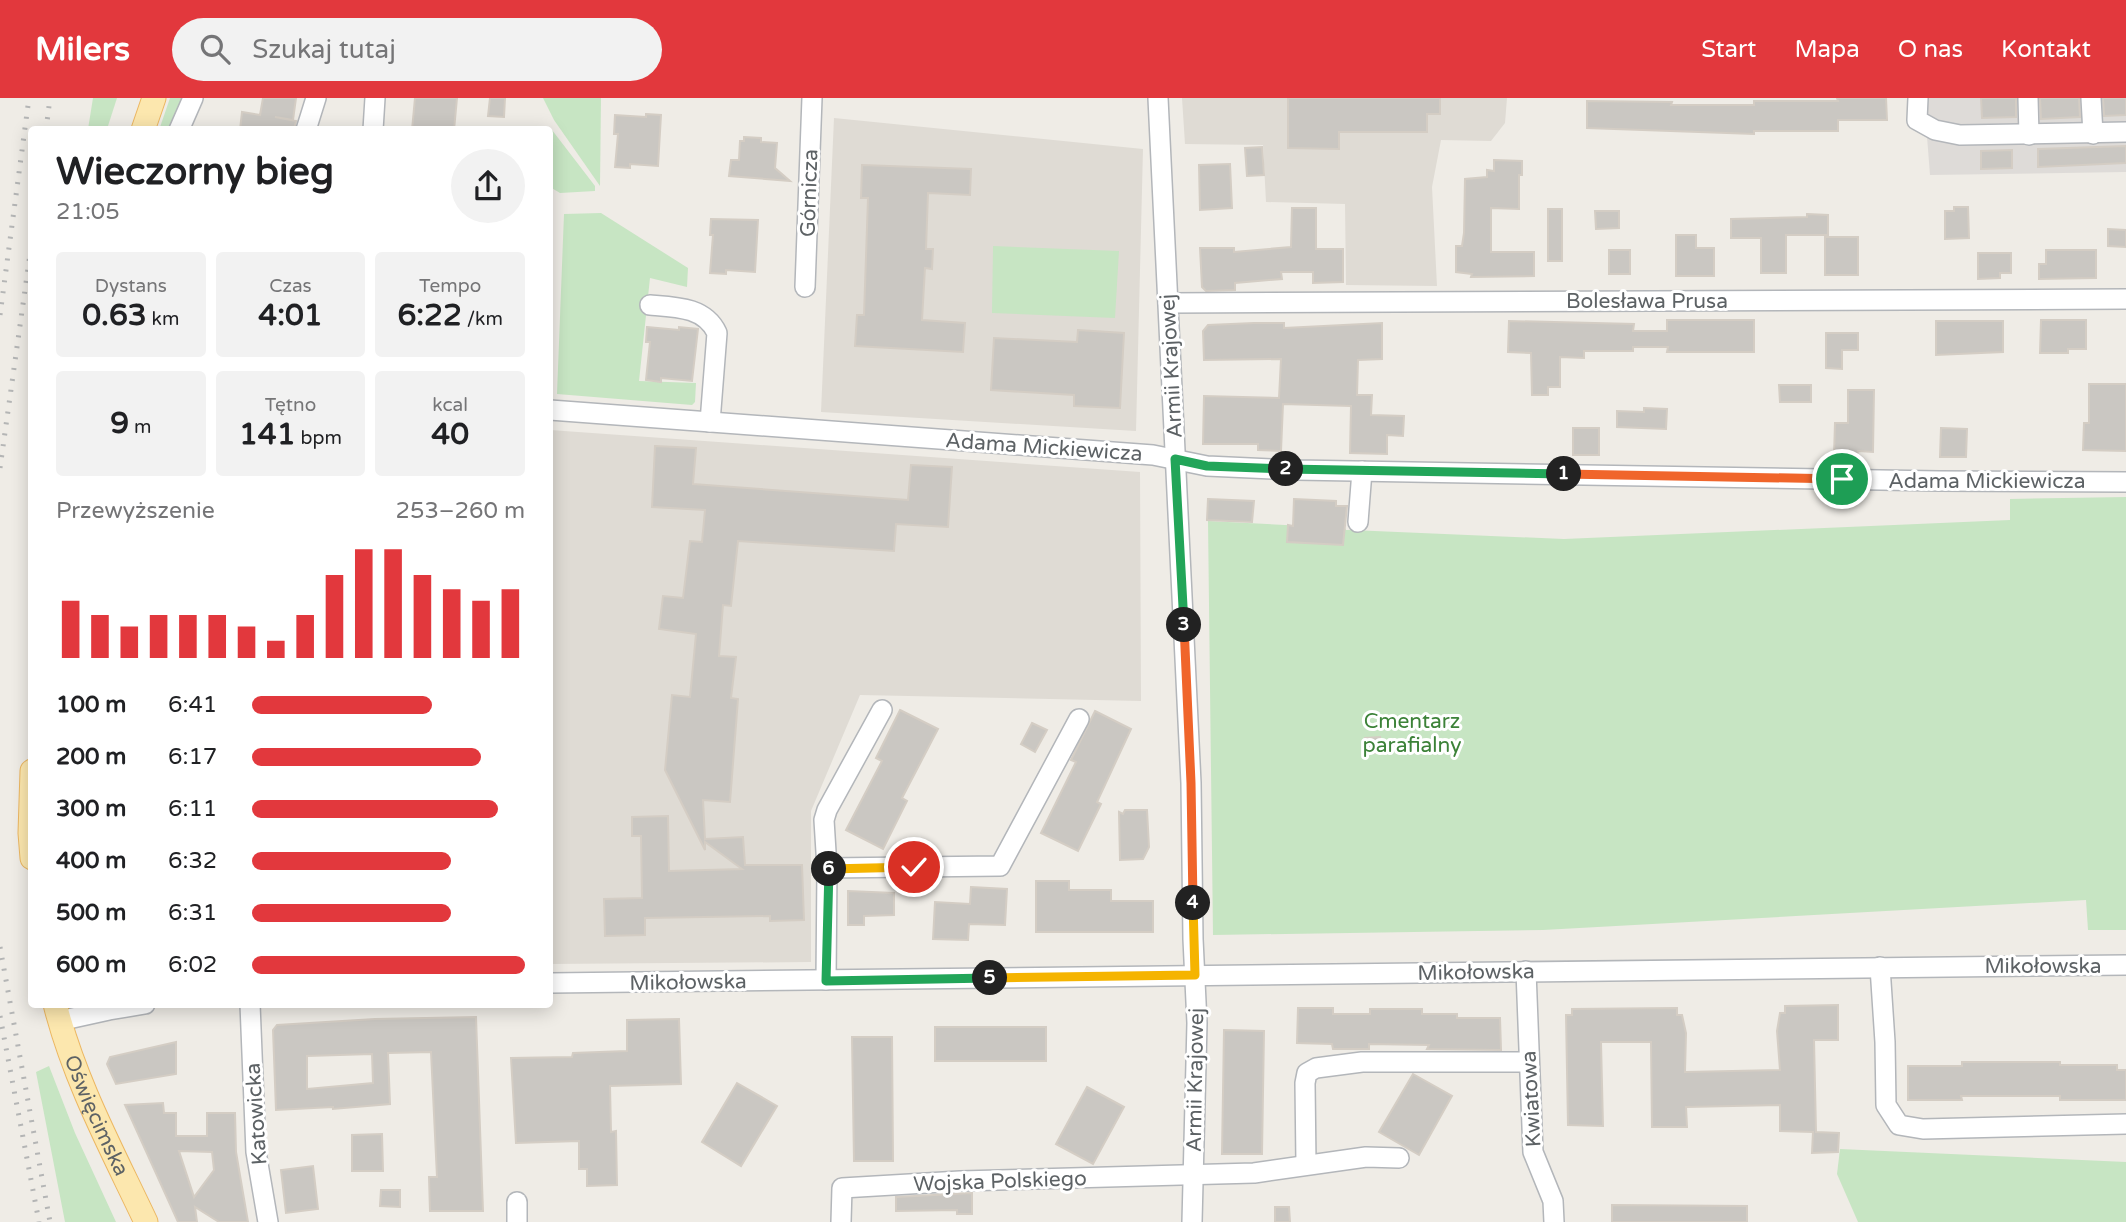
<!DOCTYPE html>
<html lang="pl">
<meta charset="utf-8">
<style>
:root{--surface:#fff;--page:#f2f2f2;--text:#202124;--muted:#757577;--accent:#e2383d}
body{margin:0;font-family:"Varela Round",sans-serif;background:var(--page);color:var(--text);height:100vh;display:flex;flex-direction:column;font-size:26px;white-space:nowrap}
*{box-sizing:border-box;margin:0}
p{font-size:23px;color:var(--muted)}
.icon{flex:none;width:38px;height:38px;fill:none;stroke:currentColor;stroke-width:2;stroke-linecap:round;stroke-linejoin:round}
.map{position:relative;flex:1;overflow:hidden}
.side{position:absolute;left:28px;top:28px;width:525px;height:882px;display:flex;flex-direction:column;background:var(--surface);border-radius:7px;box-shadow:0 4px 18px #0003}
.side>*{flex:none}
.pin{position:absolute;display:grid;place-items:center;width:60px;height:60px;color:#fff;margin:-30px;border:4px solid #fff;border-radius:50%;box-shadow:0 2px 7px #0007}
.km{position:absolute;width:35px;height:35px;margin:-18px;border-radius:50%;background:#222;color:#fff;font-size:19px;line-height:35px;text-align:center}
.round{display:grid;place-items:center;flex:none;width:74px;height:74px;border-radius:37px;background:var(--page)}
.overview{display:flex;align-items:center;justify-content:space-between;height:119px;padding:0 28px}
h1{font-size:38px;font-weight:700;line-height:52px}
.stats{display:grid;grid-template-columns:repeat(3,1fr);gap:10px;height:119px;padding:7px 28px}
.stats div{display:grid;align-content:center;border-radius:7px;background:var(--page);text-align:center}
.stats b{font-size:30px;font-weight:700}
.stats small{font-size:19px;font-weight:400}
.stats p{font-size:19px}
.chart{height:196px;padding:14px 28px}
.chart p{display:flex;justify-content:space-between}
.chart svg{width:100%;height:126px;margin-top:7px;stroke:var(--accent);stroke-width:6}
ul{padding:0 28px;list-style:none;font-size:23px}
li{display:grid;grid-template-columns:112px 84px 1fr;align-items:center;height:52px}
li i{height:18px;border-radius:9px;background:var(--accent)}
header{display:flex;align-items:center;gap:42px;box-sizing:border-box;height:98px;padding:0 35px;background:var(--accent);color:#fff}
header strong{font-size:33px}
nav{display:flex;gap:38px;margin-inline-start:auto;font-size:24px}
.search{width:490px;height:63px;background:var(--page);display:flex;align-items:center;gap:18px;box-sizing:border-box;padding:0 24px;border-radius:38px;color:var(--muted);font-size:26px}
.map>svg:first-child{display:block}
.industrial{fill:#dedbd8}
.education{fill:#dfdbd4}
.green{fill:#c7e5c3}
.building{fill:#cac7c2;stroke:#d4cdc4;stroke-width:2;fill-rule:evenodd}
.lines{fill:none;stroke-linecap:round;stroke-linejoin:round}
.minor-casing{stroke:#b3b6ba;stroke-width:22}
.major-casing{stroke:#ecb762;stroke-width:25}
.minor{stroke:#fff;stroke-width:19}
.major{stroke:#fce7ae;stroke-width:23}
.rail{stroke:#b4b5b5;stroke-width:5;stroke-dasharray:2 9;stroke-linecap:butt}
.split-1-casing{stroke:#fff;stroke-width:14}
.split-2-casing{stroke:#fff;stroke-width:14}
.split-3-casing{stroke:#fff;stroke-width:14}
.split-4-casing{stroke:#fff;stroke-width:14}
.split-5-casing{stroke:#fff;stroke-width:14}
.split-6-casing{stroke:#fff;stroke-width:14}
.split-7-casing{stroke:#fff;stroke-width:14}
.split-1{stroke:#f0652b;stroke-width:9}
.split-2{stroke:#22a559;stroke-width:9}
.split-3{stroke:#22a559;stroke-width:9}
.split-4{stroke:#f0652b;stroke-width:9}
.split-5{stroke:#f5b400;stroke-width:9}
.split-6{stroke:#22a559;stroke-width:9}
.split-7{stroke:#f5b400;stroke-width:9}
.labels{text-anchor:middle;stroke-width:6;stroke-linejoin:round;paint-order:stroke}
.street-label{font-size:21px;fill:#5d6265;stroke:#fff}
.park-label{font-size:21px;fill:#3c8238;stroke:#fff}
</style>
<header>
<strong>Milers</strong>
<div class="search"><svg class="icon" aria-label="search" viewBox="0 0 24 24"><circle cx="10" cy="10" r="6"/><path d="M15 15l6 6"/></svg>Szukaj tutaj</div>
<nav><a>Start</a><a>Mapa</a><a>O nas</a><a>Kontakt</a></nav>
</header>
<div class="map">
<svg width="2126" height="1124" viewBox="0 0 2126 1124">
<rect width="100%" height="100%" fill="#efece6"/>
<path class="industrial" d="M1924,0H2126V74L1930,77Z"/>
<g class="education">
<path d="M1182,0H1507L1505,25L1491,43L1441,42L1432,89L1437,188L1346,187L1345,106L1266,104L1263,47L1185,46Z"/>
<path d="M834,20L1143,51L1136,333L821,314Z"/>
<path d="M550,332L1140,374L1141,603L860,597L811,713V864L550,866Z"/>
</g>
<g class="green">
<path d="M93,0H117L107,31H88Z"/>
<path d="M170,0H187L172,31L159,32Z"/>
<path d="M543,0H601L600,88L554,22Z"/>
<path d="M541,28L552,32L595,88V93L560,95L550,89V32L542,31Z"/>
<path d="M601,115L688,170L687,189L650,180L639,283L696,285L695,304L692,307L557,296L564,116Z"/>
<path d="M993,148L1119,153L1115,220L992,215Z"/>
<path d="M2126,399V832H2088L2086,802L1543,832L1213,837L1208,423L1345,430L1346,432H1351L1564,441L2010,422V401Z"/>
<path d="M49,968L75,1035L116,1124H65L36,974Z"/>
<path d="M1840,1051L2126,1064V1124H1858L1837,1076Z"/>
</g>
<g class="building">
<path d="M263,0H296L293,22L275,19L296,23L294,32H240L242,14L260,17Z"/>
<path d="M415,0H457L454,32H412Z"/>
<path d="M490,0H505L504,19L488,18Z"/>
<path d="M1288,0H1440V16H1427V34H1339V51L1288,50Z"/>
<path d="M1837,0H1886L1887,22H1838V33H1754V36L1587,30V3L1672,4L1671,7H1754V3H1838Z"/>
<path d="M1981,0H2016V19L1982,20Z"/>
<path d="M2040,0H2079L2080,19L2041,21Z"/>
<path d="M2103,0H2126V17L2104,18Z"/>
<path d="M646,16L661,17L658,68L630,66V70L615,69L618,36H614L615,17L646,19Z"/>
<path d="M744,39L761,40V44L777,45L775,70L790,83L729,78L731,62H739L740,43H744Z"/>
<path d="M2126,48V65L2038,69V51Z"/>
<path d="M1262,49L1264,77L1247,78L1245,50Z"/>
<path d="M2012,52V70L1981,71V53Z"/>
<path d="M1494,62L1522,63V77H1519V111L1491,110V154H1534V178L1471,179L1472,176L1456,174V148H1462L1464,135L1465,81L1487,79V72L1494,73Z"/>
<path d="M1230,66L1232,110L1200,112L1199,67Z"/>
<path d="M862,67L971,71L970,97L928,95L926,151H933L932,171L925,170L922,222L965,225L963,254L855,248L857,217H864L868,100H861Z"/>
<path d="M1954,109H1968L1969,140L1945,141V113H1954Z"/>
<path d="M1292,110H1316V151H1343V184L1313,185V174H1281L1282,181L1235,185V192L1206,193L1202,189L1200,150H1234V154L1291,149Z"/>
<rect x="1548" y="111" width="14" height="52"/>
<path d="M1595,113H1619V130L1596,131Z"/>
<path d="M1807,116L1828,117V137H1786V175H1761V140H1731V121L1807,119Z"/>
<path d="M711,121L758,122L755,174L726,172V176L710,175L713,137H710Z"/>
<path d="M2108,131L2126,132V149L2108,148Z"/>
<path d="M1676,137H1696V150H1714V178H1676Z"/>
<rect x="1825" y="139" width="33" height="38"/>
<rect x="1609" y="152" width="21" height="24"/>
<path d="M2046,152H2096V180L2039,181V166H2046Z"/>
<path d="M1978,155H2011V175H2000V180L1978,181Z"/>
<path d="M1667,222H1754V254H1667L1668,249H1633V253H1584V260L1560,259V289H1548V297H1532L1531,255L1508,254L1509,223L1634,226L1633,233H1667Z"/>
<path d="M2041,222H2086V251H2068V255H2040Z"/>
<path d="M1936,223H2003V254L1936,257Z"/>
<path d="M1254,225H1284V230L1382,225V261L1358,262L1357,297H1372L1371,317L1404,318L1403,338L1387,337V356L1350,355L1351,308L1283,306L1281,353L1258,352V346H1203L1204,298L1279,300L1281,261L1204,262L1203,233L1208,227Z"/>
<path d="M647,229L679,232V229L698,231L692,283L661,280V284L646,282L650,244H646Z"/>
<path d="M1078,232L1124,235L1120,310L1074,308V297L991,292L994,240L1077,244Z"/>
<path d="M1826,235H1858V252H1842V271L1826,270Z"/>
<path d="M2089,286H2126V353L2083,352L2084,325H2089Z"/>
<path d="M1779,287H1811V304H1780Z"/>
<path d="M1848,292H1874L1873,354L1858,353L1857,357H1834L1835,325H1848Z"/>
<path d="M1644,310L1667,311L1666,331L1617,329V313L1644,314Z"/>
<rect x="1573" y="330" width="26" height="27"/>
<path d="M1941,330L1967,331L1966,359H1940Z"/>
<path d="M655,348L696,350L693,386L908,402L911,367L952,369L948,429L896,426L894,453L738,443L731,508L723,507L719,558L736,559L731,600L738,601L730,704L703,702L705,741L743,739L745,767H802L804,822L770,823V818L645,820V837L605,838L604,801L642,800L641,738H632V719L668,718L669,773L742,771L705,744V752L665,672L672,597L690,599L696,536L659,531L663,498L683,500L690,443L702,444L705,412L652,409Z"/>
<path d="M1208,401L1254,403L1252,424L1207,422Z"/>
<path d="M1294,401L1336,403V408H1347L1343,447L1287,444L1288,427L1293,428Z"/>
<path d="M900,612L938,631L902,700L907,703L883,751L846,732L882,663L876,660Z"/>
<path d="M1095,613L1131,631L1097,704L1101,706L1078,753L1041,735L1076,664L1071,662Z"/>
<path d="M1032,625L1047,632L1035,654L1021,646Z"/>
<path d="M1380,639V655H1365V640Z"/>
<path d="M1125,712H1147L1149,749L1143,761L1120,762L1119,714L1123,716Z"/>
<path d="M1036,783H1069V792H1111V803H1153V834H1036Z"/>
<path d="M971,789L1007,791L1005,827L969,826L968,842L933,841L935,804L970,806Z"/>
<path d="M848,793L894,795V817L864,818V827H848Z"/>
<path d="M1838,907V942H1814L1816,1034L1839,1035L1838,1054L1812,1055L1813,1034L1780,1033V1007L1686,1009L1687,1029H1652L1651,944H1601L1603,1028L1568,1027L1566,917H1572V911L1677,910V917H1682L1686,935L1685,974L1780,972L1777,933L1780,915H1785V908Z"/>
<path d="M1298,910H1333V916H1370V911H1422V916H1457V920H1500L1501,952L1427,951L1429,947L1369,946V951H1333L1332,946L1297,945Z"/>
<path d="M476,919L483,1113H430L429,1079H437L431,954L388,955L390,1006L333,1011V1009L276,1012L273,932L277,927L375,921ZM372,956L373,985L307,991V958Z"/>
<path d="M679,921L681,986L610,988L611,1034L616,1033L617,1087L587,1088V1071H579V1043L516,1045L511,960L572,959L573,955L627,953V922Z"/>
<rect x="935" y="929" width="111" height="34"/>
<path d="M1224,932L1264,933L1262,1056H1222Z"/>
<path d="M852,939H892L893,1063H854Z"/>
<path d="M176,944V976L116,986L107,966L110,959Z"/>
<path d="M1962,964H2060V967H2117V972H2126V1002H2060V998H1961L1962,1002H1908V968H1962Z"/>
<path d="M1413,976L1452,998L1419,1057L1379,1034Z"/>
<path d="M737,985L777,1008L741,1068L702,1044Z"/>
<path d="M1087,989L1124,1009L1093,1066L1056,1046Z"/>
<path d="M163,1005L164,1015H176V1038H207V1015H235L236,1054L248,1124H219L195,1109L197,1124H178L125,1007ZM179,1053L212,1054L214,1072L194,1099Z"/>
<path d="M382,1036L383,1073H352V1037Z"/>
<path d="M313,1068L318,1111L286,1115L281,1072Z"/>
<path d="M381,1092H400V1109L380,1108Z"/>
<path d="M972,1095V1116H957V1112L896,1113V1099Z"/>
<path d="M1612,1107L1747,1108V1124H1612Z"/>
<path d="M1275,1109H1289L1290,1124H1275Z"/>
</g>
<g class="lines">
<g class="minor-casing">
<g id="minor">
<path d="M1158,0L1191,685L1193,841L1197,925L1192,1124"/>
<path d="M1918,0L1917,22L1935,32L1960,37L2126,34"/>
<path d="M2028,0L2029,37"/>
<path d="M2091,0L2093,36"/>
<path d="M179,32L193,0"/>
<path d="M306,32L316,0"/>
<path d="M373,32L375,0"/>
<path d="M805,189L812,0"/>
<path d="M1168,205L2126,201"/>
<path d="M650,207C676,209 705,209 717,235L710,324"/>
<path d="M550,312L1153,357L1207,368L1296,372L1939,383L2126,384"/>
<path d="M1358,424L1362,373"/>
<path d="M827,770L1000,768L1079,621"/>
<path d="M1880,869L1885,944L1886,1007L1899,1027L1923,1031L2126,1026"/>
<path d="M1526,873L1533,1054L1553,1103L1554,1124"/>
<path d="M826,882L827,770L824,722L827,712L882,612"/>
<path d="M550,885L2126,867"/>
<path d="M250,906L256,1054L268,1124"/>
<path d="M59,923L109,912L145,906"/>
<path d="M1306,1066L1305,985L1307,975L1316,970L1362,964H1529"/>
<path d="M517,1104V1124"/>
<path d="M841,1124L842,1090L960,1083L1254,1075L1366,1059L1399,1060"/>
</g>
</g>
<g class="major-casing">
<g id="major">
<path d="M143,32L154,0"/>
<path d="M32,673L30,735L32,760"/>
<path id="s1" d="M55,906C74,982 113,1054 146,1124"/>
</g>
</g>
<use href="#minor" class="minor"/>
<use href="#major" class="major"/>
<g class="rail">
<path d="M46,32L50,0"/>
<path d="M0,217L29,0"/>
<path d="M0,370L32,142"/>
<path d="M0,849L50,1124"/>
<path d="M0,918L39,1124"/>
</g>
</g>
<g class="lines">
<g class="split-1-casing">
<path id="split-1" d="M1564,376L1842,381"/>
</g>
<g class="split-2-casing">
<path id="split-2" d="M1286,371L1564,376"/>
</g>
<g class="split-3-casing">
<path id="split-3" d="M1184,527L1175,361L1207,368L1286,371"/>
</g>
<g class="split-4-casing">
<path id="split-4" d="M1184,527L1191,685L1193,805"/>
</g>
<g class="split-5-casing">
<path id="split-5" d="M990,880L1195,877L1193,805"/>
</g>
<g class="split-6-casing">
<path id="split-6" d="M829,771L826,883L990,880"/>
</g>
<g class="split-7-casing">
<path id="split-7" d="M829,771L914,769"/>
</g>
<use href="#split-1" class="split-1"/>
<use href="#split-2" class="split-2"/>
<use href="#split-3" class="split-3"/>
<use href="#split-4" class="split-4"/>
<use href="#split-5" class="split-5"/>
<use href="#split-6" class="split-6"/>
<use href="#split-7" class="split-7"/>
</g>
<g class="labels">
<g class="street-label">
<text transform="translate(809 95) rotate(-88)" y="7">Górnicza</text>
<text x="1647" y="210">Bolesława Prusa</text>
<text transform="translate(1171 268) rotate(-93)" y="7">Armii Krajowej</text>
<text transform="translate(1044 349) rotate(4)" y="7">Adama Mickiewicza</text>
<text x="1987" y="390">Adama Mickiewicza</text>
<text x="2043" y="875">Mikołowska</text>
<text transform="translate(1476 874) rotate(-1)" y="7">Mikołowska</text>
<text transform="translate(688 884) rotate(-1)" y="7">Mikołowska</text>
<text transform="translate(1195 982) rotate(-89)" y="7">Armii Krajowej</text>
<text transform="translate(1531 1001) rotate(-93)" y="7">Kwiatowa</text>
<text dy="7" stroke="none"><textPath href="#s1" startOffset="119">Oświęcimska</textPath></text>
<text transform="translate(256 1016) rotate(-94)" y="7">Katowicka</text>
<text transform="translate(1000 1083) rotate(-2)" y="7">Wojska Polskiego</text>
</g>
<g class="park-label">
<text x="1412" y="630">Cmentarz<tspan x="1412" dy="24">parafialny</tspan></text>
</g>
</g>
</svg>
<div class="pin" style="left:1842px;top:381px;background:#1e9e55"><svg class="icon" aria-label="arrive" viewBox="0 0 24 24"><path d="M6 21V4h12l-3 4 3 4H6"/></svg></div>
<div class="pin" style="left:914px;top:769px;background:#d93025"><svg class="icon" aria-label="check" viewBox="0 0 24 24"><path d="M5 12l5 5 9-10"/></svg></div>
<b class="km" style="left:1564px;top:376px">1</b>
<b class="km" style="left:1286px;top:371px">2</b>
<b class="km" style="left:1184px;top:527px">3</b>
<b class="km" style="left:1193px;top:805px">4</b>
<b class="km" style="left:990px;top:880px">5</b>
<b class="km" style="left:829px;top:771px">6</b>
<section class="side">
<div class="overview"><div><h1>Wieczorny bieg</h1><p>21:05</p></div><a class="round"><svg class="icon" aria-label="share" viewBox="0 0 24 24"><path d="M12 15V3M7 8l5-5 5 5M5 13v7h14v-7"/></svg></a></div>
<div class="stats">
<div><p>Dystans</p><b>0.63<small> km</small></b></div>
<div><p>Czas</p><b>4:01</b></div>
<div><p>Tempo</p><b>6:22<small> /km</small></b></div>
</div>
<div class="stats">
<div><b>9<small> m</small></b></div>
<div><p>Tętno</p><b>141<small> bpm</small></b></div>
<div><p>kcal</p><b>40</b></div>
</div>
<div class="chart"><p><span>Przewyższenie</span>253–260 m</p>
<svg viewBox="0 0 160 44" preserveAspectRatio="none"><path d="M5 44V24M15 44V29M25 44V33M35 44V29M45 44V29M55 44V29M65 44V33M75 44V38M85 44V29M95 44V15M105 44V6M115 44V6M125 44V15M135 44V20M145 44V24M155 44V20"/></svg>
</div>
<ul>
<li><b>100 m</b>6:41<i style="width:66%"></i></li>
<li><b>200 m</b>6:17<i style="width:84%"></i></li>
<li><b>300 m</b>6:11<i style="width:90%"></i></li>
<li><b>400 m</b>6:32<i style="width:73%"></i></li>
<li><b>500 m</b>6:31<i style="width:73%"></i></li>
<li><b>600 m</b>6:02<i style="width:100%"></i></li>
</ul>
</section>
</div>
